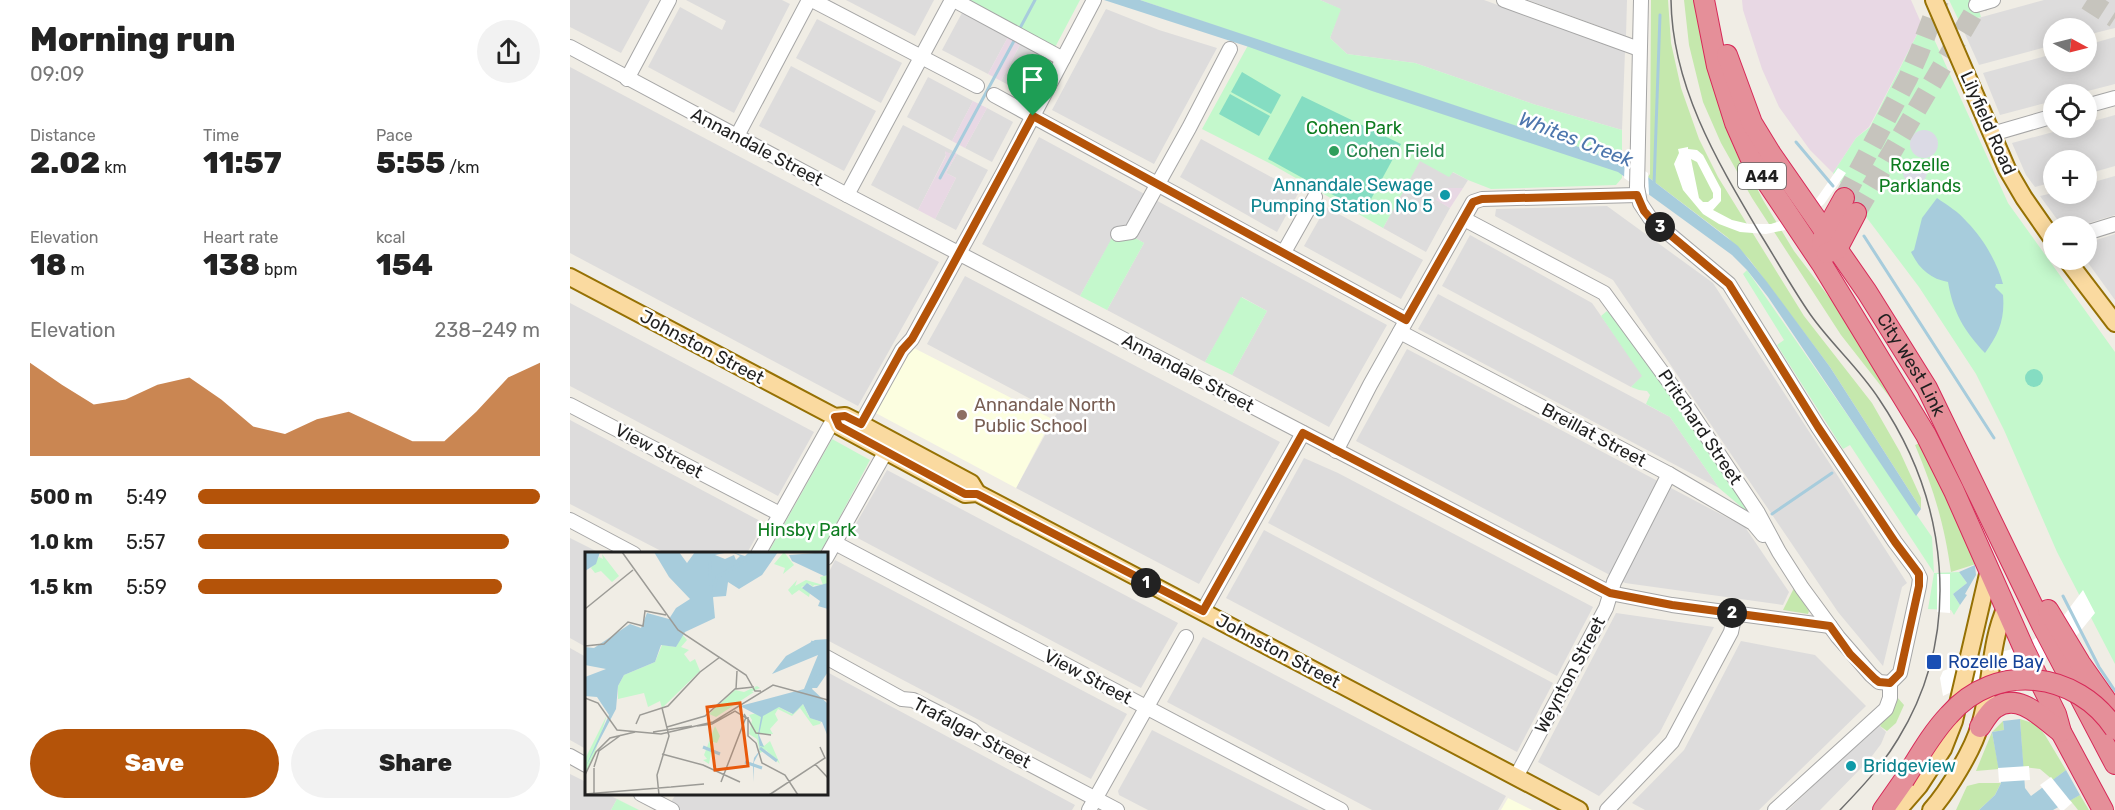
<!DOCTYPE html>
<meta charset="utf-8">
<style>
:root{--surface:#fff;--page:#f2f2f2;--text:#222;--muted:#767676;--accent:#b45309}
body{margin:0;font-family:Rubik,sans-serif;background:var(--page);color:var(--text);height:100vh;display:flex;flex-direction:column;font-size:22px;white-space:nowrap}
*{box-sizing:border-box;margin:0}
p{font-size:20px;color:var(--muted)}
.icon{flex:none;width:33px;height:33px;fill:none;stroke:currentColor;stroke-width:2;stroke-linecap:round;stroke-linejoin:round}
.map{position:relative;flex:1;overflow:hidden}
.side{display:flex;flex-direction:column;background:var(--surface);width:570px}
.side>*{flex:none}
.needle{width:39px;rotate:97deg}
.buttons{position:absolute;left:1473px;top:18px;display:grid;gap:12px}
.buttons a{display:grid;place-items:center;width:54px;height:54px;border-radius:50%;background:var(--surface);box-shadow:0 3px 15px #0003;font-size:30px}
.pin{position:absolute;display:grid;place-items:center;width:51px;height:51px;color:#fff;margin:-62px -26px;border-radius:50% 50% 50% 0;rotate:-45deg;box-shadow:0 0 6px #0007}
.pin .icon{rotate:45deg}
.km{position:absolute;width:30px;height:30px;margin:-15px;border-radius:50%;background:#222;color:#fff;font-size:16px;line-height:30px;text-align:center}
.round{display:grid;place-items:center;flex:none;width:63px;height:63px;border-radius:32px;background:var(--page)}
.head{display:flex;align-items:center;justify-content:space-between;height:102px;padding:0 30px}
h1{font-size:33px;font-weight:800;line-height:45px}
.metrics{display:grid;grid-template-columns:repeat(3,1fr);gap:9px;height:102px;padding:6px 30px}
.metrics div{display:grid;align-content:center}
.metrics b{font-size:30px;font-weight:800}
.metrics small{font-size:16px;font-weight:400}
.metrics p{font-size:16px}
.chart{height:168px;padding:12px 30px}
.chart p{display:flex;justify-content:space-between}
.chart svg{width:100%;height:108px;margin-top:6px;fill:var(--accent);opacity:.7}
.action{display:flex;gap:12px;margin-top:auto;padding:12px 30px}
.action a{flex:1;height:69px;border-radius:36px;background:var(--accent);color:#fff;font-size:24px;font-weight:800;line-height:69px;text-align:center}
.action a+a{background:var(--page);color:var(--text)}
ul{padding:0 30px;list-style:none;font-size:20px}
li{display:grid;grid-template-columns:96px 72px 1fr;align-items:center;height:45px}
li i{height:15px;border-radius:8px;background:var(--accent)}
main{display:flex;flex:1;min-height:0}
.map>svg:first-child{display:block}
.residential{fill:#dddcdc}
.industrial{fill:#e8d8e4}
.education{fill:#fcfee0}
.grass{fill:#c5e8ad}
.park{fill:#c4f8cc}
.pitch{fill:#85ddc2}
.plaza{fill:#dbdae5}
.water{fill:#a7ccdc}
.pier{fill:#fff;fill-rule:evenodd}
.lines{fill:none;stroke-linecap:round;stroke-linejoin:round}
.stream{stroke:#a7ccdc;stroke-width:3}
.highway-tunnel{stroke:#c6c4bd;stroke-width:20;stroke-dasharray:20 10;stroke-linecap:butt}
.minor-casing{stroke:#a6a6a6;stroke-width:16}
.major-casing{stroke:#967104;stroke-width:20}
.highway-casing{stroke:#d72958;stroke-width:22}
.minor{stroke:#fff;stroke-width:14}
.major{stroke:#fadaa0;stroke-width:16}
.highway{stroke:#e58f99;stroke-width:20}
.tram{stroke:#6d6d6d;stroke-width:1.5}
.highway-bridge-casing{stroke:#d72958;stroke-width:22;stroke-linecap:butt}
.highway-bridge{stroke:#e58f99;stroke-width:20}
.route-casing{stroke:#fff;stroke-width:12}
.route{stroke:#b45309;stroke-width:8}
.leisure-dot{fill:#2e9e5b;stroke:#fff;stroke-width:2}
.culture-dot{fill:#0f9aa8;stroke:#fff;stroke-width:2}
.education-dot{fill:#8d6e63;stroke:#fff;stroke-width:2}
.transit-dot{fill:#1a4fb4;stroke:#fff;stroke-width:2}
.labels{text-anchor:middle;stroke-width:5;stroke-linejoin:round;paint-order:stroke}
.shield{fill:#fff;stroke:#626262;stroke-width:1.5}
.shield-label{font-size:16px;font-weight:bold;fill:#1f1f1f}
.street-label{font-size:18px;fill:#1f1f1f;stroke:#fff}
.park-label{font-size:18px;fill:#0e7c20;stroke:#fff}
.leisure-label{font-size:18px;fill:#27864d;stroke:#fff;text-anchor:start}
.culture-label{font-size:18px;fill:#0d838f;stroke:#fff;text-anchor:end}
.education-label{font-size:18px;fill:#785e54;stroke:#fff;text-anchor:start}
.transit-label{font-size:18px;fill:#164399;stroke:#fff;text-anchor:start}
.water-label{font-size:20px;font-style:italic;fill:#4d76ad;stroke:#fff}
.inset-river{fill:none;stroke:#a7ccdc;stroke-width:3}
.inset-road{fill:none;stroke:#9c9b96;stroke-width:1.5}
.view{fill:#e8590c;fill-opacity:0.15;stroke:#e8590c;stroke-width:3}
.inset-edge{fill:none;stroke:#1f1f1f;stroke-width:3}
</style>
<main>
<section class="side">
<div class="head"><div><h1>Morning run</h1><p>09:09</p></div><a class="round"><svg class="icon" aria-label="share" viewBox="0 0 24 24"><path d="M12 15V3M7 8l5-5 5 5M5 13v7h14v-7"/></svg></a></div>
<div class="metrics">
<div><p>Distance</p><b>2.02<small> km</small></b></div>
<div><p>Time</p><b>11:57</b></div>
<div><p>Pace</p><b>5:55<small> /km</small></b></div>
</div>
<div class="metrics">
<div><p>Elevation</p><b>18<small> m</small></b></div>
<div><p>Heart rate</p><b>138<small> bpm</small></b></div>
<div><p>kcal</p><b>154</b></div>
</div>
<div class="chart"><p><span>Elevation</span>238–249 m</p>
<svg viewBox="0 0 160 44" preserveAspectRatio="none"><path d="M0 44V6L10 15L20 23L30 21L40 15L50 12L60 21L70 32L80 35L90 29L100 26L110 32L120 38L130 38L140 26L150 12L160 6V44z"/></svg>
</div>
<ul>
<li><b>500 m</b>5:49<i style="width:100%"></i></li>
<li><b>1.0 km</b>5:57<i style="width:91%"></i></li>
<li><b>1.5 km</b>5:59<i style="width:89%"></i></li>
</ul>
<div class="action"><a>Save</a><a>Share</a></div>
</section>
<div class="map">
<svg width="1545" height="810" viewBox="0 0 1545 810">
<rect width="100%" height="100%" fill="#f0ede5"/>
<g class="residential">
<path d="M0,0H80L51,53L0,27Z"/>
<path d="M116,0H212L220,4L164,113L78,67L110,7L152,30L156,21Z"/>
<path d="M276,0H364L345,36Z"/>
<path d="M750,0H914L1055,51L1052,130L963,104L845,63L777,54L760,38L770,9Z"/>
<path d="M958,0H1057L1056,36Z"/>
<path d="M1474,0H1545V28L1517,35L1516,28H1484L1483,45L1409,65L1390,23Z"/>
<path d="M536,9L589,30L647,48L584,164L482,110Z"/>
<path d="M393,11L439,35L418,74L372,50Z"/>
<path d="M247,19L332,63L311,103L226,58Z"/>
<path d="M1545,37V84L1506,94H1484L1483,101L1430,115L1413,73L1483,54L1484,62H1516L1517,45Z"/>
<path d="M452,41L479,55L458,95L431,81Z"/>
<path d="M221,66L306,111L274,171L189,126Z"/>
<path d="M0,67L369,262L288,406L0,253Z"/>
<path d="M358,77L403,101L382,141L337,117Z"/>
<path d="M417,108L443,122L422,162L395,148Z"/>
<path d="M1545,115V166L1517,174L1516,160H1484L1483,182L1465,187L1456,175L1442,143L1498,128H1516L1517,123Z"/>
<path d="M333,125L383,151L381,154L375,152L376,155L348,210L301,185Z"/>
<path d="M469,137L817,325L759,427L662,375L697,311L672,297L635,362L537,310L574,243L560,235L543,237L510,296L412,244Z"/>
<path d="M631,139L729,192L707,232L610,177Z"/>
<path d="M387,154L418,170L386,230L365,219L386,178L376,173Z"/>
<path d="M850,160L879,176L882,172L898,180L893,188H873L867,200L880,208L856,252L813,228Z"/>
<path d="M1545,176V215L1509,226H1492L1470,196L1483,193L1516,194L1517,184Z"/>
<path d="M1037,206L1143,283L1337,583L1332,587L1313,666L1268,612L1043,280L925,216L926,209Z"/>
<path d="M756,207L853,260L831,299L734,246Z"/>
<path d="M1545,234V300L1516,260L1517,243Z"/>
<path d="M900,235L1022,303L1073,376L1061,387L872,286Z"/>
<path d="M395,276L710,442L629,584L446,488L487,413L357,344Z"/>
<path d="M868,294L1100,417L1149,488L848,329Z"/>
<path d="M0,303L244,432L208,496L0,386Z"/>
<path d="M837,349L1175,527L1219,592L1213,605L1055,583L786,441Z"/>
<path d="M0,420L194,523L177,553H95L0,504Z"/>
<path d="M734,458L768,473L1023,607L987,676L698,523Z"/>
<path d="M317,470L608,623L571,688L280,534Z"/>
<path d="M694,530L983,683L947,752L656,598Z"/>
<path d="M0,538L30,553L16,554V647L0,638Z"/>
<path d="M265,560L557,714L521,779L257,640V576Z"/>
<path d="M1046,613L1144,627L1090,732L1029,796L968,762Z"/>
<path d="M633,637L936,796L928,810H802L597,702Z"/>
<path d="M1171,641L1245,655L1296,706L1189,810H1075L1062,803L1114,750Z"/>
<path d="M0,648L16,657V749L0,740Z"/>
<path d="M257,672L505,805L502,810H96L106,794H256Z"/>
<path d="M1308,724L1316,732L1311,744L1299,760L1250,810H1218Z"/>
<path d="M582,730L739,810H578L549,795L548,791Z"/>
<path d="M0,774L16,782V794H37L47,799L41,810H0Z"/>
</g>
<g class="industrial">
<path d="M1172,0H1341L1352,25L1299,127L1286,138L1263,173L1240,150L1209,107L1192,69L1173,10Z"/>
<path d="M439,35L452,41L431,81L418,74Z"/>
<path d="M403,101L417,108L395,148L382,141Z"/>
<path d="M375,151L381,154L383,151L387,154L376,173L386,178L365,219L348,210L376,156Z"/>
<path d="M873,188H893L880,208L866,200Z"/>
</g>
<g class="education">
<path d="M342,347L482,419L446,488L302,411L324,371Z"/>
<path d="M938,798L962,810H931Z"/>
</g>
<g class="grass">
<path d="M1081,0H1098L1101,43L1111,88L1129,139L1148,177L1234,316L1302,403L1330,452L1351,498V509L1260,367L1179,259L1157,237L1078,177L1080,174Z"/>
<path d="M1114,0H1129L1140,79L1163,142L1193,200L1224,251L1268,309L1329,409L1271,335L1182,198L1151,143L1133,102L1119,45Z"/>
<path d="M1350,443L1401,545L1406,564L1381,572C1374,523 1364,490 1345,445Z"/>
<path d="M1224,588L1239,611L1238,614L1213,610Z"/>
<path d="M1327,697L1334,705L1326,723L1317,731L1310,726Z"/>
<path d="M1450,719L1466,724L1475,735L1496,770L1483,780L1470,769L1453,767Z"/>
<path d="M1433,721L1434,730L1422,732L1429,769L1406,771L1422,732Z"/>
<path d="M1409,783H1431L1425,795L1409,810H1386L1397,786Z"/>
<path d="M1510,795L1519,810H1508L1500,800Z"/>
</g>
<g class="park">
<path d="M381,0H510L482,53Z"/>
<path d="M570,0H750L771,9L760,38L777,54L845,63L963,104L1052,130V178L1046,185L921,189L898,180L883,172L879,177L850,161L813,228L703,165L632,129L682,38Z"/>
<path d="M1379,0H1406L1411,17L1390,23Z"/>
<path d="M1352,25L1364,39L1438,203L1545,352V664L1487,552L1434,430L1406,374L1349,287L1263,173L1286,138L1300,127Z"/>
<path d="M560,235L574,243L537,310L510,296L543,236Z"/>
<path d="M1177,270L1362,537L1364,573L1389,572L1397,583L1383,594L1390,605L1384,615L1381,610L1358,609L1364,573L1280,445L1273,449L1207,345L1214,340L1173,274Z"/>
<path d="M671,297L697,311L662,375L635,362Z"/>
<path d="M1037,311L1068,346L1189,522L1149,488L1100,417L1076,404L1080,395L1077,391L1069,390L1061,387L1072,376L1031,316Z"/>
<path d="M262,439L300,460L257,541L249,553H198Z"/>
<path d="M47,799L69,810H41Z"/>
</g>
<g class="pitch">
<path d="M672,72L711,95L701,114L661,92Z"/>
<path d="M660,94L700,116L689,136L649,114Z"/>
<path d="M732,96L831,144L794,212L698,159Z"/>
<circle cx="1464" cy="378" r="9"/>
</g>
<g class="plaza">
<circle cx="1354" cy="144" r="14"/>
<circle cx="1345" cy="172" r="12"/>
</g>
<g class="water">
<path d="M534,0H570L992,141L1048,161L1078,177L1168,246L1197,282L1260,367L1351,509L1346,516L1198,297L1177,270L1162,255L1048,172L802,91L679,47Z"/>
<path d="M1367,198C1377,205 1389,212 1397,222C1413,238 1427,262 1433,284H1426L1425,287L1433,295C1435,319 1429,334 1415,353C1394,331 1383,312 1378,282C1361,279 1349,269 1341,252L1344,250L1352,218Z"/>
<path d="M1405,565L1406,575L1395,594L1397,595L1390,605L1383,594L1397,583L1389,572Z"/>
<path d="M1450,719L1455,788L1461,796L1496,770L1510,795L1483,810H1409L1425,795L1431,783L1422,732L1434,730L1433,721Z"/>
</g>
<g class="pier">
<path d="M1118,147V149L1127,150L1133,155L1151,189V201L1143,210L1162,220L1179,224H1201L1222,217L1247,198L1268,168L1276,173L1254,204L1230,224L1215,230L1196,234L1170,232L1149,224L1133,214L1113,190L1104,164L1109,153L1108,149ZM1121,159L1127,162L1143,193V198L1138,202H1133L1129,198Z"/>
<path d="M1055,159L1078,173L1079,195L1054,178Z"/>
<path d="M1367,574H1380V613L1367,612Z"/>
<path d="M1513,590L1525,613L1508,634L1488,650L1454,668L1402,682L1373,696L1370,678L1373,671L1405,658L1443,649L1463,640L1482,627L1495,614Z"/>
<path d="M1459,766L1460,780L1429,782L1428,768Z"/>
<path d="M1481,777L1502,803L1494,810H1490L1470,785Z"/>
</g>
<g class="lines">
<g class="stream">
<path d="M449,30L465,0"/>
<path d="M1226,142L1263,186"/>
<path d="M370,178L445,39"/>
<path d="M1084,185L1090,15"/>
<path d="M1294,236L1424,438"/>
<path d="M1202,514L1262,473"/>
<path d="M1493,596L1529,667L1545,691"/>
</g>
<g class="highway-tunnel">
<path d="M1517,0L1545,18"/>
<path d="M1274,198L1338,78L1349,53L1369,0"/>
<path d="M1286,213L1411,0"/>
</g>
<g class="minor-casing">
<g id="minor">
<path d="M242,0L407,86"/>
<path d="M384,0L493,59"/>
<path d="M934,0L1069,49"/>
<path d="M1071,0L1067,187L1070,203L1080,218L1159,284L1248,427L1325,542L1346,570L1350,578L1349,586L1330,673L1320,683"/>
<path d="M1406,5L1423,0"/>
<path d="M0,47L277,195L1040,593L1102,605L1260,626"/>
<path d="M57,79L99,0"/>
<path d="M424,95L836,320"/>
<path d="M1516,106L1545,98"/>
<path d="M1422,134L1484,116"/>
<path d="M167,136L239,0"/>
<path d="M277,195L382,0"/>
<path d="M894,219L1034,293L1116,405L1188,513L1209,552L1232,588L1268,637L1301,675L1309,682L1320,683"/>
<path d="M1516,233L1545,224"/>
<path d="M548,234L561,232L619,128L660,49"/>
<path d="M714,252L745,197"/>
<path d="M830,332L1099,474L1183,523L1193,535"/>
<path d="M0,405L210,514"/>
<path d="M291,424L332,350L342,339L433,173L524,0"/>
<path d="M766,451L800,385L903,202L912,199L1067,195"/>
<path d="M0,520L64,554"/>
<path d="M265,543L771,810"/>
<path d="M188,554L265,417"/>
<path d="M256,558L316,451"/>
<path d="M633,611L733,433"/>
<path d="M256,657L332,699L343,700L402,730L410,738L547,810"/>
<path d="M0,756L16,765"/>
<path d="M946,777L1036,608L1044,582L1099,474"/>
<path d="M71,794L102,810"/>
<path d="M519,810L616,637"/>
<path d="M1037,810L1102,742L1161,632L1165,613"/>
<path d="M1205,810L1316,709L1320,698V683"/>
</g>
</g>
<g class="major-casing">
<g id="major">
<path d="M1364,0L1437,169L1454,198L1484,241"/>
<path d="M1497,260L1545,323"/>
<path d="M0,277L265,417L275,416L291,424L401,483L407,493"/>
<path d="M265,417L269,426L395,494L407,493L1009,810"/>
<path d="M1328,810L1349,786L1373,749L1384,721L1419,570"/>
<path d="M1361,810C1378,791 1403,750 1410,725C1422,687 1419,644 1436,607"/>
</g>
</g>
<g class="highway-casing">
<g id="highway">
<path d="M1134,0L1147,66L1165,123L1180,157L1253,266L1356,435L1384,491L1454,649L1486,714L1491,732L1533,810"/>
<path id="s1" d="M1157,55L1182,123L1201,154L1297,292L1357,388L1472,625L1545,764"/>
<path d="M1252,243L1255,232L1274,198"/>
<path d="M1257,253L1267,249L1286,213"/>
<path d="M1478,610L1510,663L1545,713"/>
<path d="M1410,727C1414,721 1419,712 1425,708C1449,691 1473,719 1491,732"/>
<path d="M1313,810L1334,780"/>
</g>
</g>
<use href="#minor" class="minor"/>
<use href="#major" class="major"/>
<use href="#highway" class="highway"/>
<path class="tram" d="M1101,0C1102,86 1147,161 1189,232C1206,259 1222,288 1240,314C1261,344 1289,368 1309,399C1378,501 1394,631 1328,739C1312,766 1291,788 1270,810"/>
<g class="highway-bridge-casing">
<path id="highway-bridge" d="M1334,780C1348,758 1361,734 1379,715C1426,661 1507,671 1545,729"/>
</g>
<use href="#highway-bridge" class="highway-bridge"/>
</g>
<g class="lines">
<g class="route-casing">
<path id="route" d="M463,116L836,320L903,202L912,199L1067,195L1074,211L1080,218L1159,284L1248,427L1325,542L1349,574V586L1330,673L1320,683L1309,682L1305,679L1280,654L1260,626L1102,605L1040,593L733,433L633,611L407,494H395L269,426L265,417L275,416L291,424L332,350L342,339L366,296Z"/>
</g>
<use href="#route" class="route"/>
</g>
<circle class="leisure-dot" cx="764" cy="151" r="6"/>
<g class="culture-dot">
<circle cx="875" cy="195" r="6"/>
<circle cx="1281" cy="766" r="6"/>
</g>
<circle class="education-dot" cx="392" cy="415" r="6"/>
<rect class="transit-dot" x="1356" y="654" width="16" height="16" rx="3"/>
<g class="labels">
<rect class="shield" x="1168" y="163" width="48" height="26" rx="4.5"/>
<g class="shield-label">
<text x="1192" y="182">A44</text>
</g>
<g class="street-label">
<text transform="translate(1418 123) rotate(66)" y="6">Lilyfield Road</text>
<text transform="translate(187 147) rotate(28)" y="6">Annandale Street</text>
<text transform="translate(132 347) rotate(28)" y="6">Johnston Street</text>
<text dy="6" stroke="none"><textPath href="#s1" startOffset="362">City West Link</textPath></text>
<text transform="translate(618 373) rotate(28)" y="6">Annandale Street</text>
<text transform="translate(1130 427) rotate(56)" y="6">Pritchard Street</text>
<text transform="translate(1024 435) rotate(28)" y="6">Breillat Street</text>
<text transform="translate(89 451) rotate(28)" y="6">View Street</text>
<text transform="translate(708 651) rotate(28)" y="6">Johnston Street</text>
<text transform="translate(1000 675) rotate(-62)" y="6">Weynton Street</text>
<text transform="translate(518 677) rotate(28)" y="6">View Street</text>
<text transform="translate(402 733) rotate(28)" y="6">Trafalgar Street</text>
</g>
<g class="park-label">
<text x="784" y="134">Cohen Park</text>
<text x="1350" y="171">Rozelle<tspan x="1350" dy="21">Parklands</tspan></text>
<text x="237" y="536">Hinsby Park</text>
</g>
<g class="leisure-label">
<text x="776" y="157">Cohen Field</text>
</g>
<g class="culture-label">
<text x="863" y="191">Annandale Sewage<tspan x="863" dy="21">Pumping Station No 5</tspan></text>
<text x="1293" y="772" text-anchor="start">Bridgeview</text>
</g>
<g class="education-label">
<text x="404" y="411">Annandale North<tspan x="404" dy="21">Public School</tspan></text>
</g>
<g class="transit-label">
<text x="1378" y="668">Rozelle Bay</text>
</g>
<g class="water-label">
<text transform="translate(1006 139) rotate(21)" y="7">Whites Creek</text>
</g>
</g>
<g transform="translate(15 552)">
<rect width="243" height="243" fill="#f0ede5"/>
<path d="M199,0L209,13L198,22L200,16L189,12ZM17,2L34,24L27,30L16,19L10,21L6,16L14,5L18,7ZM243,23V31L238,34L229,33L228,35L225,32L216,35L225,41L224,45L214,38L207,43L203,38L212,28L210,34L221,28L238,33L235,25ZM97,82L102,88L96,95L104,98L99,102L105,110L110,107L115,119L77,156L75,149L63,155L59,141L33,147V134L39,123L70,110L77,93L91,95ZM172,134L175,136L166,140H169L131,165L124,162L150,138L159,140ZM218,152L224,165L236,170L235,172L228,174L215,156L207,164L193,157L190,162L193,168L185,177L188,182H174L175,172L173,182L175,197V189L179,194L185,189L195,212L181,198L175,201L172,187L164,182L167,168L164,163L194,155L207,162ZM22,163L7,210L0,222V207ZM130,174L135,184L132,191L128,190L124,212L118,208L122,207L119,203Z" fill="#c4f8cc"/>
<path d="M0,0H15L11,12L0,19ZM69,0H94L102,11L110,0H144L130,3L140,7L149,3L151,8L155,4L147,0L160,4L164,0H193L177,23L154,37L143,30L141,44L128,45L130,66L100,80L91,95L76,93L70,110L39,123L33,134L31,157L0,216L24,163L12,145L0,144V125L21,117L0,113V95L9,96L45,72L56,76L62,61L84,67L91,56L105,47L84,25ZM243,0V23L239,24L207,9L204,3ZM222,31L228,35L243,31V57L233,54L235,49L217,36ZM243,87V120L232,136H226L243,152V185L237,170L225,166L218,152L208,162L194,155L178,164L174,183L179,195L175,194V199L169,210V230L168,213L169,206L175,198L173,182L176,165L155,154L219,137L233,103L187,122L201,104L230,88Z" fill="#a7ccdc"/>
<path class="inset-river" d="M124,0L126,35M127,45L132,25L176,0M226,90L243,97M223,141L243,105M118,195L135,202M175,196L192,209M160,210L177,216"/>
<path class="inset-road" d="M37,0L93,78L161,123L170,139H176M0,57L48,18M0,94L19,92L43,70L58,74L60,59L81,63M151,137L152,119M0,146L13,151L32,178L76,182L128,170L188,133L243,148M163,165V184L171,191M51,172L55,163L83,154L115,120L135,105M112,174L127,172L150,159L163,167L171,181L186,183M82,175L120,164L150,137L169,135M68,180L107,174M171,191L177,211L200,223L213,243M77,202L118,213L155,230M230,212L243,226M9,215L14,199L36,183M0,223L11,200L25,186L50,180M136,230L161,165L159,162M86,235L119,232M0,242L86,235M9,243V216M74,243L72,223L84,184L77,156M184,243L240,206L235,195"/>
<path class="view" d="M155,151L163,214L130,218L122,155Z"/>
<rect width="243" height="243" class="inset-edge"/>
</g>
</svg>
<div class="buttons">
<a><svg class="needle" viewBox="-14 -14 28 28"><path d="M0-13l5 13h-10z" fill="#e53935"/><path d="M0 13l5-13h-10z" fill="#767676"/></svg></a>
<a><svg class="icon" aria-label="locate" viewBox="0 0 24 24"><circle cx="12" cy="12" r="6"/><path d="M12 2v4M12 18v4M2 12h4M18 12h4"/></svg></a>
<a>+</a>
<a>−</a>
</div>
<div class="pin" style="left:463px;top:116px;background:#1e9e55"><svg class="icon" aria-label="arrive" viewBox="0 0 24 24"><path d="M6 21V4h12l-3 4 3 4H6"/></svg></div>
<b class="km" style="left:576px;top:583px">1</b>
<b class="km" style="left:1162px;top:613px">2</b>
<b class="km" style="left:1090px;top:227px">3</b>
</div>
</main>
